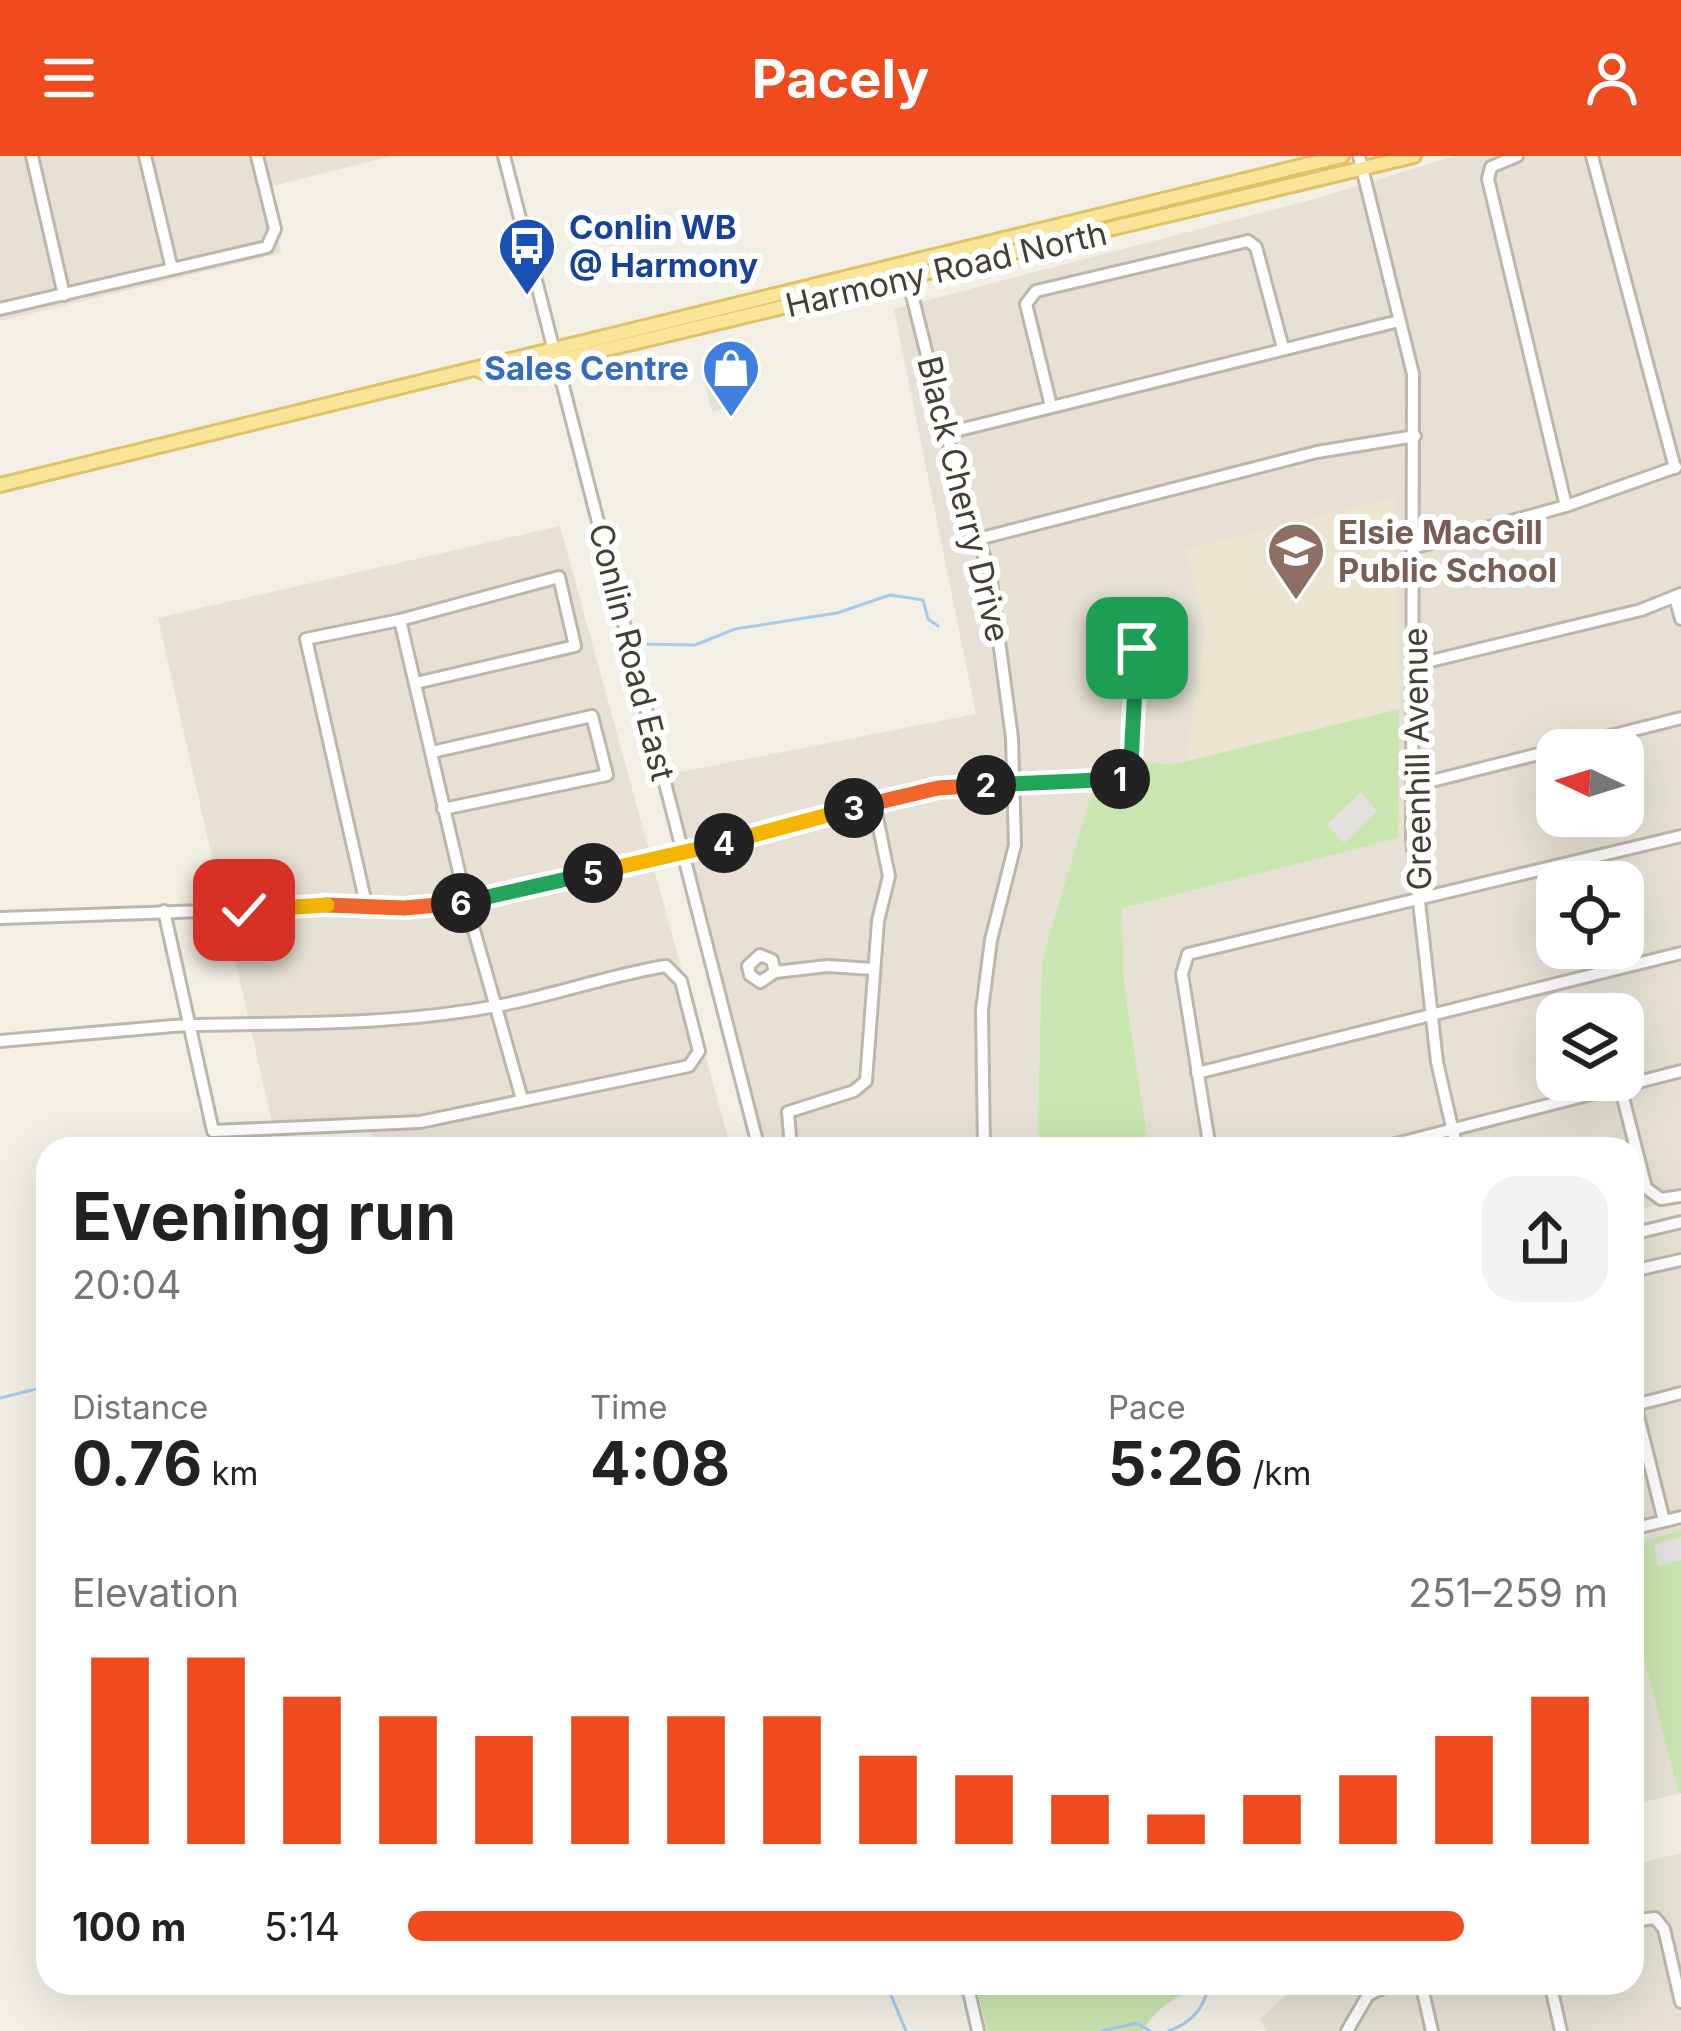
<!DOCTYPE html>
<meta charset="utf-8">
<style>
:root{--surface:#fff;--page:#f2f2f2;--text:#222;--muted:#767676;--accent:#f04b1e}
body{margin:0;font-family:Inter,sans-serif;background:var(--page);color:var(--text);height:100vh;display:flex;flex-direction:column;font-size:45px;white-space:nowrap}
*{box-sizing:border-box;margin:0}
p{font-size:39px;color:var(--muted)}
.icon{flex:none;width:66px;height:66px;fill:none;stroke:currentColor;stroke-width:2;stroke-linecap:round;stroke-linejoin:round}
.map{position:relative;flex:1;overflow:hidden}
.details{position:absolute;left:36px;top:981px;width:1608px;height:858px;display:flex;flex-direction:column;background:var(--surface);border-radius:36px;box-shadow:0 12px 48px #0002}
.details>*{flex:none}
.needle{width:78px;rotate:274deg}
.fabs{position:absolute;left:1536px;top:573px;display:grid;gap:24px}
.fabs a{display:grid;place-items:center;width:108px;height:108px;border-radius:24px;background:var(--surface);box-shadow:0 12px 48px #0002;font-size:60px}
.pin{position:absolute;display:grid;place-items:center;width:102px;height:102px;color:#fff;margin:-51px;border-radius:24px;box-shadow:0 6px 18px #0006}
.km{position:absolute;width:60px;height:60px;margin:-30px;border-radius:50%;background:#222;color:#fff;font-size:33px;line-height:60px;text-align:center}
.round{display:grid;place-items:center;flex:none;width:126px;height:126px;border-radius:36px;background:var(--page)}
.overview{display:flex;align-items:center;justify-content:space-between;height:204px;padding:0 36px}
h1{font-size:66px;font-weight:700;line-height:90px}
.stats{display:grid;grid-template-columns:repeat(3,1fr);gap:18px;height:204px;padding:12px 36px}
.stats div{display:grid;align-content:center}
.stats b{font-size:60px;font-weight:700}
.stats small{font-size:33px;font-weight:400}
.stats p{font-size:33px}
.chart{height:336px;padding:24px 36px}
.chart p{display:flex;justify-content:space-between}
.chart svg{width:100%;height:216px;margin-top:12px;stroke:var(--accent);stroke-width:6}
ul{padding:0 36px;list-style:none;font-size:39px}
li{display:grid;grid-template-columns:192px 144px 1fr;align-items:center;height:90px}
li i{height:30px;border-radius:15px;background:var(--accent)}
header{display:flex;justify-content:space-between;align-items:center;height:156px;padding:0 36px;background:var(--accent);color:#fff;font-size:54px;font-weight:700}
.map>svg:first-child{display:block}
.residential{fill:#e6e1d4;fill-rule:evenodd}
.education{fill:#ebe5d0}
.green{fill:#c9e5b0}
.parking{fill:#e3e1dd}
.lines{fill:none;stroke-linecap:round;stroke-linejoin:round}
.stream{stroke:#a4caed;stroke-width:3}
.minor-casing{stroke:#bdb7a9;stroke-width:16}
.major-casing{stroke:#dec267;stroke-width:18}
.minor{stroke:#fff;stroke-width:10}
.major{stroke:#fae497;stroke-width:12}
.split-1-casing{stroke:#fff;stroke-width:24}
.split-2-casing{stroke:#fff;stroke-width:24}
.split-3-casing{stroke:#fff;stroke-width:24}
.split-4-casing{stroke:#fff;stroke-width:24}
.split-5-casing{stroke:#fff;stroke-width:24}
.split-6-casing{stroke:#fff;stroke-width:24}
.split-7-casing{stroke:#fff;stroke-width:24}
.split-8-casing{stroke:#fff;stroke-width:24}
.split-1{stroke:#22a559;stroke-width:15}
.split-2{stroke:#22a559;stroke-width:15}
.split-3{stroke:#f0652b;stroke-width:15}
.split-4{stroke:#f5b400;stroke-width:15}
.split-5{stroke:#f5b400;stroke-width:15}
.split-6{stroke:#22a559;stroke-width:15}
.split-7{stroke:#f0652b;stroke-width:15}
.split-8{stroke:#f5b400;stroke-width:15}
.labels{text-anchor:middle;stroke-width:12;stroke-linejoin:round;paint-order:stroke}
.transit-label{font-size:33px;font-weight:bold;fill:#164399;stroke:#fff;text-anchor:start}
.street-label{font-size:33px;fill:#443f35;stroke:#fff}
.shop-label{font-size:33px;font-weight:bold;fill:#366cbe;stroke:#fff;text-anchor:end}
.education-label{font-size:33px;font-weight:bold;fill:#785e54;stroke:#fff;text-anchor:start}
</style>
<header><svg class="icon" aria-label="menu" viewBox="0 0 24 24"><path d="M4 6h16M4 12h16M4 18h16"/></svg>Pacely<svg class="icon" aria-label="person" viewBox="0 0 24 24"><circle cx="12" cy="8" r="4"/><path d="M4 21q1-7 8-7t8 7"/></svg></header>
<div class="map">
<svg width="1681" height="1875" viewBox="0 0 1681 1875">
<rect width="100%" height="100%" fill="#f2efe5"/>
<g class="residential">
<path d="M0,0H391L269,31L281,97L0,165Z"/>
<path d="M1455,0H1681V1044L1632,1055V993H1149L1124,826L1122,752L1062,745L1042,805L1037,993H760L665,619L976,558L894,153L1318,42ZM1557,594H1623V660H1557ZM1557,726H1623V792H1557ZM1557,858H1623V924H1557Z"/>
<path d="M560,370L731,993H373L371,970L273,971L158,462Z"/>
<path d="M1681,1058V1637L1632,1649V1070Z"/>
<path d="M1681,1697V1875H1267L1260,1863L1298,1827H1632V1709Z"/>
</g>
<path class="education" d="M1395,341L1399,553L1186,605L1205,474L1185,393Z"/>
<g class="green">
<path d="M1399,553L1398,682L1122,752L1124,826L1149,993H1037L1042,805L1091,639L1124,634L1140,605L1172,609Z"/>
<path d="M1681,1374V1637H1679L1632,1456V1389Z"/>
<path d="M976,1827H1256C1201,1846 1183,1818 1142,1875H987Z"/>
</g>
<g class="parking">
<path d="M734,217L741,250L712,256L704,223Z"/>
<path d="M1361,636L1377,655L1344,687L1327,669Z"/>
<path d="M1681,1381V1404L1658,1410L1654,1388Z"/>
</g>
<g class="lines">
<g class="stream">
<path d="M640,488L695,489L735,473L837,457L890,439L923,444L928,463L938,470"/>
<path d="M0,1242L48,1230"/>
<path d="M886,1827L906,1875"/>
<path d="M1102,1875L1137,1867L1150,1875"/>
<path d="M1169,1875C1193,1866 1204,1852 1210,1827"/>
</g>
<g class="minor-casing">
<g id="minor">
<path d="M32,0L64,139"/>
<path d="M145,0L172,113"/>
<path d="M504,0L759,993"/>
<path d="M1359,0L1413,218L1412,683L1437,906L1457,993"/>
<path d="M1517,0L1491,11L1488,23L1566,350"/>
<path d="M1592,0L1675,312"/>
<path d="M908,123L961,335L990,417L1012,582L1015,689L991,784L982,854L984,993"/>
<path d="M0,153L267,91L275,73L257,0"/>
<path d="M1051,250L1026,148L1036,135L1248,85L1256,91L1283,192"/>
<path d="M947,277L1399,165"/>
<path d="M978,383L1317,296L1415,280"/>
<path d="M1416,391L1566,350L1676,311"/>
<path d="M1675,441L1681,463"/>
<path d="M400,464L466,746L522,943"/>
<path d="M1414,509L1641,454L1681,438"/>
<path d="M432,596L592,560L607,619L443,653"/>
<path d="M1412,624L1428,626L1681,562"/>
<path d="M366,748L306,483L400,464L559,421L575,490L416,527"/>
<path d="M0,762L466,746L938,632L1114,624L1125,620L1131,607L1137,492L1153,475L1146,462L1127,463L1122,476L1137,492"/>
<path d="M775,816L760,826L750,819L748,810L760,799L772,804L775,816L828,810L873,813"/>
<path d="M0,885L173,870L192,869C293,867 396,869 496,850C553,840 609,819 666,810L681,825L699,895L689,910L420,966L213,975L164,755"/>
<path d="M1197,917L1681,797"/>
<path d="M1620,930L1646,1032L1661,1043L1681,1040"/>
<path d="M791,993L788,956L854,935L866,925L878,765L889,720L874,647"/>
<path d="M1210,993L1182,818L1188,798L1681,680"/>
<path d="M1376,993L1681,915"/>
<path d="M1632,1078L1681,1066"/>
<path d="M1632,1115L1681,1104"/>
<path d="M1632,1236L1664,1365"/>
<path d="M1635,1249L1681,1237"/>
<path d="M1632,1373L1681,1361"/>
<path d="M1632,1765L1655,1762L1664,1773L1681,1846"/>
<path d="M967,1827L978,1875"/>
<path d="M1421,1827L1432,1875"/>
<path d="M1550,1827L1561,1875"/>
<path d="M1347,1875L1368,1839L1392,1827"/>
</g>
</g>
<g class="major-casing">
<g id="major">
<path d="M478,214L490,219L532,211L1414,0"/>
<path d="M0,329L1342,0"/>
</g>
</g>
<use href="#minor" class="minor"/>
<use href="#major" class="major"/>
</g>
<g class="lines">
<g class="split-1-casing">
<path id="split-1" d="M1120,623L1131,607L1137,492"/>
</g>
<g class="split-2-casing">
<path id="split-2" d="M986,629L1120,623"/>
</g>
<g class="split-3-casing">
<path id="split-3" d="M854,652L938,632L986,629"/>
</g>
<g class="split-4-casing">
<path id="split-4" d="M724,687L854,652"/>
</g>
<g class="split-5-casing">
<path id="split-5" d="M593,717L724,687"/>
</g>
<g class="split-6-casing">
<path id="split-6" d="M461,747L593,717"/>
</g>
<g class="split-7-casing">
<path id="split-7" d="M327,749L404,752L461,747"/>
</g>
<g class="split-8-casing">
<path id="split-8" d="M244,754L327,749"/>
</g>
<use href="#split-1" class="split-1"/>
<use href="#split-2" class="split-2"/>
<use href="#split-3" class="split-3"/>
<use href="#split-4" class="split-4"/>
<use href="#split-5" class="split-5"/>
<use href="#split-6" class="split-6"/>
<use href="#split-7" class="split-7"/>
<use href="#split-8" class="split-8"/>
</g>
<defs>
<g id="bus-pin" transform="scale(3)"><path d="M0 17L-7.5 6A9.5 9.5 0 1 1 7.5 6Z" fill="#1a4fb4" stroke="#fff"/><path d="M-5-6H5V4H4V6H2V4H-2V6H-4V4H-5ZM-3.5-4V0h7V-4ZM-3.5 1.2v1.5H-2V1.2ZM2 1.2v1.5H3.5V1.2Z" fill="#fff"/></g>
<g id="shop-pin" transform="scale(3)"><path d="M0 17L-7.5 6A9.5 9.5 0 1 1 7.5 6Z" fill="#3f7fe0" stroke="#fff"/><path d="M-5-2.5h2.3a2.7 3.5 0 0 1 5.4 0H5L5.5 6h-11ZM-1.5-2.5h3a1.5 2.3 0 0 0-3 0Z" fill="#fff"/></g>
<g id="school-pin" transform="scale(3)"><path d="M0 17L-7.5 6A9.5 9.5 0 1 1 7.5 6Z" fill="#8d6e63" stroke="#fff"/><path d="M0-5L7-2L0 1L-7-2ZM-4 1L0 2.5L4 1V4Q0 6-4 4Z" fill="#fff"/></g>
</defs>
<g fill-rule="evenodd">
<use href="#bus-pin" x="527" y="90"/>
<use href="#shop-pin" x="731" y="212"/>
<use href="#school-pin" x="1296" y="395"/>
</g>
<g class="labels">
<g class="transit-label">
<text x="569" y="83">Conlin WB<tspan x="569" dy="38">@ Harmony</tspan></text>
</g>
<g class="street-label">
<text transform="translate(946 113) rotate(-13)" y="12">Harmony Road North</text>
<text transform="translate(964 343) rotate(76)" y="12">Black Cherry Drive</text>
<text transform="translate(632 496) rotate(76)" y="12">Conlin Road East</text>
<text transform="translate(1417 603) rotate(-91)" y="12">Greenhill Avenue</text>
</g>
<g class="shop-label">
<text x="689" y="224">Sales Centre</text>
</g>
<g class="education-label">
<text x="1338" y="388">Elsie MacGill<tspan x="1338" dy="38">Public School</tspan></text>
</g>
</g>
</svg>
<div class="fabs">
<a><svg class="needle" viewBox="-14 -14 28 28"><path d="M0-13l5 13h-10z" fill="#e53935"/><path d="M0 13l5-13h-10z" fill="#767676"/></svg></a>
<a><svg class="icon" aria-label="locate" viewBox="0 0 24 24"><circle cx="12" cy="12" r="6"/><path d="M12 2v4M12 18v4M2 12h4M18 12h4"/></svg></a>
<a><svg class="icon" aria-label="layers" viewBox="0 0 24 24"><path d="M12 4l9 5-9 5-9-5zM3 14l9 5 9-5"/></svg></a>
</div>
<div class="pin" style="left:1137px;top:492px;background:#1e9e55"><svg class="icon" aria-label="arrive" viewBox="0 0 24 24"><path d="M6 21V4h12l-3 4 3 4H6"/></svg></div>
<div class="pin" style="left:244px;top:754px;background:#d93025"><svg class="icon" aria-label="check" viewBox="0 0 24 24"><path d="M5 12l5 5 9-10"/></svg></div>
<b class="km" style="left:1120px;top:623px">1</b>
<b class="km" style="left:986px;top:629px">2</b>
<b class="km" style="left:854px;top:652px">3</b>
<b class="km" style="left:724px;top:687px">4</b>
<b class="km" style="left:593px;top:717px">5</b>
<b class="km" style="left:461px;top:747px">6</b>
<section class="details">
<div class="overview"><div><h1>Evening run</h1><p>20:04</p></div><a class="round"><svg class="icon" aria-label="share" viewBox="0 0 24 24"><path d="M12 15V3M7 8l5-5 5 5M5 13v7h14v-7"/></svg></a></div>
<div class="stats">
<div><p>Distance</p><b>0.76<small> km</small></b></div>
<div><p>Time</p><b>4:08</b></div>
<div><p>Pace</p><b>5:26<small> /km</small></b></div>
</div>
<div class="chart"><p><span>Elevation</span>251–259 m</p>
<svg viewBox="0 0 160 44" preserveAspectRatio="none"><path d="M5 44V6M15 44V6M25 44V14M35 44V18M45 44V22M55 44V18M65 44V18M75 44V18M85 44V26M95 44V30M105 44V34M115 44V38M125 44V34M135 44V30M145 44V22M155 44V14"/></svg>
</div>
<ul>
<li><b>100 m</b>5:14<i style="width:88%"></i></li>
</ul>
</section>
</div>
